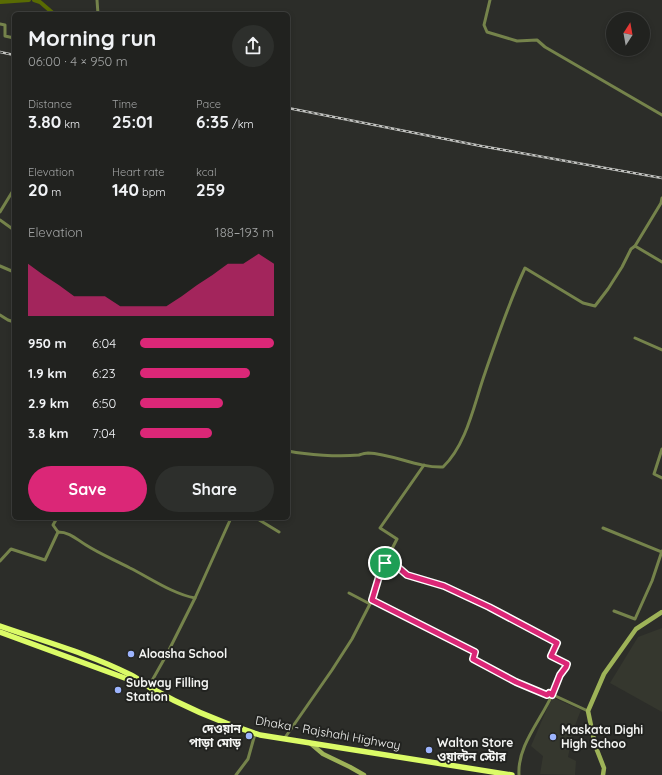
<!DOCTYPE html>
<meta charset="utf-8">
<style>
:root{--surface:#21221f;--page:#2d2f2c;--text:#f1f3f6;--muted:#a2a4a4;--line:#3e3f3d;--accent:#db2777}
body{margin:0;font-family:Quicksand,"Noto Sans Bengali",sans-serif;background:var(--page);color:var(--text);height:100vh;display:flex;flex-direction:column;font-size:15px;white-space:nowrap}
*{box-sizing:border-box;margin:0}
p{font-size:13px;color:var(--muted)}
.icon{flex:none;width:22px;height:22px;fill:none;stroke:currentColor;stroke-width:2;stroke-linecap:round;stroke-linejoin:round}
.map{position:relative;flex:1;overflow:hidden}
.details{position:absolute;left:12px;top:12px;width:278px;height:508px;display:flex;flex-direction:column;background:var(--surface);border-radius:6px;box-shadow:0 2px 6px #0003,0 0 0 1px var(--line)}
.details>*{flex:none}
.needle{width:26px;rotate:11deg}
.buttons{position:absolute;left:606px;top:12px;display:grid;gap:8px}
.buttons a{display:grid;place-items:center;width:44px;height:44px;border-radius:50%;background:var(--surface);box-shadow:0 2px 6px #0003,0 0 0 1px var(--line);font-size:20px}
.pin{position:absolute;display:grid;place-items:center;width:34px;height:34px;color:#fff;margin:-17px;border:2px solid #fff;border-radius:50%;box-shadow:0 1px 4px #0007}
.round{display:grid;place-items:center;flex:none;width:42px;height:42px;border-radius:21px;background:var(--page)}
.headline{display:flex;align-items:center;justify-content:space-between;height:68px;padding:0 16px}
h1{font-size:22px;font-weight:700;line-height:30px}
.stats{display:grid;grid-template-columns:repeat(3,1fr);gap:6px;height:68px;padding:4px 16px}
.stats div{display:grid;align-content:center}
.stats b{font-size:17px;font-weight:700}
.stats small{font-size:11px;font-weight:400}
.stats p{font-size:11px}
.chart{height:112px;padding:8px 16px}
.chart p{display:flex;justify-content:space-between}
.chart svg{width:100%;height:72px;margin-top:4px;fill:var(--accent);opacity:.7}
.button{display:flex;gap:8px;margin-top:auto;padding:8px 16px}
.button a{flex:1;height:46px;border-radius:24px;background:var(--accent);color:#fff;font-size:16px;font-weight:700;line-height:46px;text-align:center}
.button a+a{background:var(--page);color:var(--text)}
ul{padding:0 16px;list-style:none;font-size:13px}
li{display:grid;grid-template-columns:64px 48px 1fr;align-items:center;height:30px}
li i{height:10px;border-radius:5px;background:var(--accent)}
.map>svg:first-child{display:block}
.built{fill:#35372e}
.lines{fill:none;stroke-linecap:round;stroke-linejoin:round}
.canal{stroke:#596b03;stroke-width:4}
.street{stroke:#75834b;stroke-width:3}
.secondary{stroke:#9eb358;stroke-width:4.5}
.highway{stroke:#dbfb67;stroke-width:5.5}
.rail-casing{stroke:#c3c4c1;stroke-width:2.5}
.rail{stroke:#222320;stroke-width:1;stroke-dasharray:3;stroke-linecap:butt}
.route-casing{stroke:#fff;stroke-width:8}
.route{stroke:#db2777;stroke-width:5}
.poi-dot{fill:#9db4fd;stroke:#222320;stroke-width:1.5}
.labels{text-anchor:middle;stroke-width:4;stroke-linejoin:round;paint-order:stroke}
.poi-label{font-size:12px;font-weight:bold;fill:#f4f5f3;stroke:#222320;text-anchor:start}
.street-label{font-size:12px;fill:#f4f5f3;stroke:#222320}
</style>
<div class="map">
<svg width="662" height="775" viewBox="0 0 662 775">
<rect width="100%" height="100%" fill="#2c2d29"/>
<g class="built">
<path d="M662,628V712L610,683L638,637Z"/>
<path d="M552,697L581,710L574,728L568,757L576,761L575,775L540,774L543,756L531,746Z"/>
</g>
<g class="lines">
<g class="canal">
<path d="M34,0L40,2L54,14"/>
<path d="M0,2L29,0"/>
</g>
<g class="street">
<path d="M97,0L98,14"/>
<path d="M490,0L484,25L487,32L517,41L537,40L545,47L662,115"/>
<path d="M0,24L5,25V36L14,38"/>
<path d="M0,212L14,189"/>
<path d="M0,220L14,230"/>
<path d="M635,246L662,262"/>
<path d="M0,266L14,272"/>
<path d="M0,315L8,320L14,322"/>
<path d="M635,338L662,350"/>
<path d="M662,449L654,474L662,478"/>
<path d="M288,451C308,455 338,457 359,455C362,454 365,453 368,453C393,454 418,468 443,467C467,444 474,404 485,373C497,338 509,302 525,268L583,303L595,306L608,289L622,267L631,249L635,246L661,203L662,198"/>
<path d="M57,518L53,525L58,532"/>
<path d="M256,518L279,532"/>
<path d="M603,528L662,552"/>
<path d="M0,561L11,549L45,560L58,532C70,532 76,539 86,545C100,554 115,560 130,568C150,578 173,594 195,598L231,518"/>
<path d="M385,563L399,568L407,575L444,586L489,607L557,643L551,656L567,664C566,669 561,672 559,677C556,683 555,689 552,695C541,720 517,746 519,775"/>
<path d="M349,593L370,604"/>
<path d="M372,600L381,570L397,539L380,528L424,465"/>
<path d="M614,611L635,619L652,581L662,551"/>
<path d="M149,686L167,654L195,598"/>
<path d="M284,739L332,670L352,639L372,600L475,652L473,659L516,682L547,695L549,693L588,711"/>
<path d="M236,775L248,759L255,734"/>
</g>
<g class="secondary">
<path d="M310,743L323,754L350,767L364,775"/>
<path d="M603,775L604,768L595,745L588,711L604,674L636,629L662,612"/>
</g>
<g class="highway">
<path d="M0,626C43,641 90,654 131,675C137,678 143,683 149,687C184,707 222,723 260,735L512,775"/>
<path d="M0,632L141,684"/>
</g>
<g class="rail-casing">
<g id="rail">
<path d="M0,52L14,55"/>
<path d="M288,108L481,146L662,178"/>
</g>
</g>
<use href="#rail" class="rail"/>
</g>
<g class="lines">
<g class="route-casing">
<path id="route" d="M385,563L399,568L407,575L444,586L489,607L557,643L551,656L567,664L566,667L560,675L552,695L549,693L547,695L516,682L473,659L475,652L372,600L381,570Z"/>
</g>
<use href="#route" class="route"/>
</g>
<g class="poi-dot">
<circle cx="131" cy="654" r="4"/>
<circle cx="118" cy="690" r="4"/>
<circle cx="249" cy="736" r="4"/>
<circle cx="553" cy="737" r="4"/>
<circle cx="429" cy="750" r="4"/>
</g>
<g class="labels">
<g class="poi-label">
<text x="139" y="658">Aloasha School</text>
<text x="126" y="687">Subway Filling<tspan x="126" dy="14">Station</tspan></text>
<text x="241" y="733" text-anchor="end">দেওয়ান<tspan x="241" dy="14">পাড়া মোড়</tspan></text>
<text x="561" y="734">Maskata Dighi<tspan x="561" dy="14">High Schoo</tspan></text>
<text x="437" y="747">Walton Store<tspan x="437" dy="14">ওয়াল্টন স্টোর</tspan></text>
</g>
<g class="street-label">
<text transform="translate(328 733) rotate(10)" y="4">Dhaka - Rajshahi Highway</text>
</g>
</g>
</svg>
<div class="buttons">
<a><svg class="needle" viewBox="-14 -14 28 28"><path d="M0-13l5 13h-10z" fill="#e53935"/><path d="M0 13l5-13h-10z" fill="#a2a4a4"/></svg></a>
</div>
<div class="pin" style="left:385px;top:563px;background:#1e9e55"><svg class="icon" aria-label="arrive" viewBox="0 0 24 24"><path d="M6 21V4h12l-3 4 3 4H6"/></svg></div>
<section class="details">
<div class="headline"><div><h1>Morning run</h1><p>06:00 · 4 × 950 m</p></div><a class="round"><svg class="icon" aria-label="share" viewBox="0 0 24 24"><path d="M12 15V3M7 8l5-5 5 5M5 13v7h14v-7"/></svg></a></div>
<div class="stats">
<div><p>Distance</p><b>3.80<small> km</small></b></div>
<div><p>Time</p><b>25:01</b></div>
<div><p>Pace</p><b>6:35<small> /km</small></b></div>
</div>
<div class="stats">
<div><p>Elevation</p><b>20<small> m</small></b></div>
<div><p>Heart rate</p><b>140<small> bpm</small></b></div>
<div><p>kcal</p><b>259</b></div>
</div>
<div class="chart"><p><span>Elevation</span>188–193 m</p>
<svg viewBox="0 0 160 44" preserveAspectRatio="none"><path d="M0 44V12L10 19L20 25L30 32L40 32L50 32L60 38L70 38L80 38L90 38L100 32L110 25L120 19L130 12L140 12L150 6L160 12V44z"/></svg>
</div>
<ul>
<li><b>950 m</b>6:04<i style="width:100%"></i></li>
<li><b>1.9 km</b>6:23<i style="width:82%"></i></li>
<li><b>2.9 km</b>6:50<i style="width:62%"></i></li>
<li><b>3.8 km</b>7:04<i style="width:54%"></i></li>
</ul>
<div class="button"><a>Save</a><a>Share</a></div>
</section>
</div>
